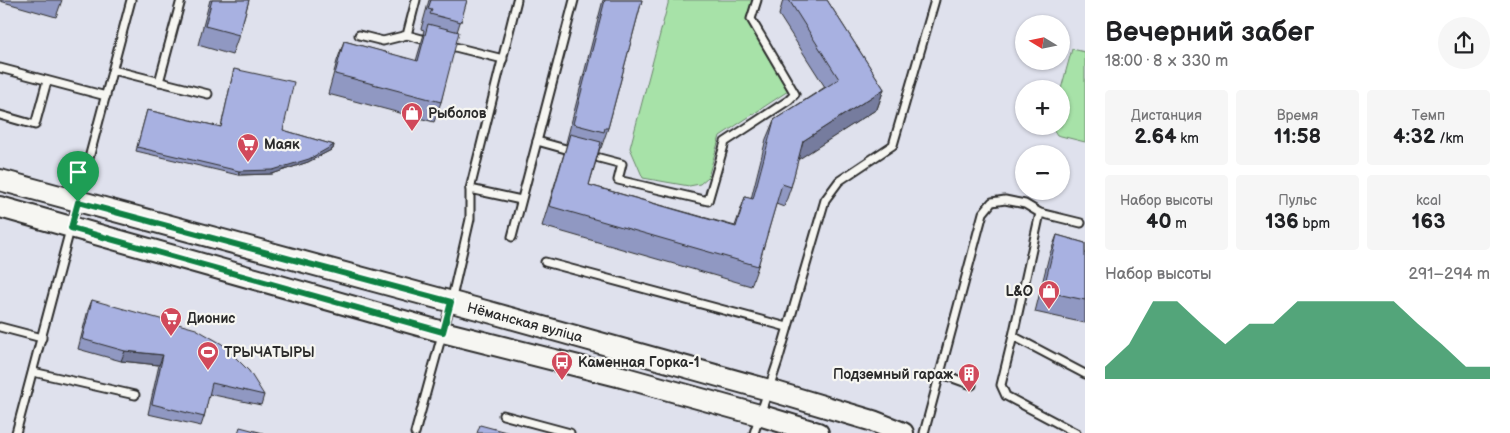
<!DOCTYPE html>
<html lang="ru">
<meta charset="utf-8">
<style>
:root{--surface:#fff;--page:#f6f6f6;--text:#202124;--muted:#757577;--accent:#0b8043}
body{margin:0;font-family:"Balsamiq Sans",sans-serif;background:var(--page);color:var(--text);height:100vh;display:flex;flex-direction:column;font-size:19px;white-space:nowrap}
*{box-sizing:border-box;margin:0}
p{font-size:16px;color:var(--muted)}
.icon{flex:none;width:28px;height:28px;fill:none;stroke:currentColor;stroke-width:2;stroke-linecap:round;stroke-linejoin:round}
.map{position:relative;flex:1;overflow:hidden}
.sheet{display:flex;flex-direction:column;background:var(--surface);width:425px}
.sheet>*{flex:none}
.needle{width:32px;rotate:280deg}
.fabs{position:absolute;left:1015px;top:15px;display:grid;gap:10px}
.fabs a{display:grid;place-items:center;width:55px;height:55px;border-radius:50%;background:var(--surface);box-shadow:0 1px 4px #0004;font-size:25px}
.pin{position:absolute;display:grid;place-items:center;width:42px;height:42px;color:#fff;margin:-51px -21px;border-radius:50% 50% 50% 0;rotate:-45deg;box-shadow:0 0 5px #0007}
.pin .icon{rotate:45deg}
.round{display:grid;place-items:center;flex:none;width:52px;height:52px;border-radius:26px;background:var(--page)}
.head{display:flex;align-items:center;justify-content:space-between;height:85px;padding:0 20px}
h1{font-size:28px;font-weight:800;line-height:38px}
.figures{display:grid;grid-template-columns:repeat(3,1fr);gap:8px;height:85px;padding:5px 20px}
.figures div{display:grid;align-content:center;border-radius:5px;background:var(--page);text-align:center}
.figures b{font-size:21px;font-weight:800}
.figures small{font-size:14px;font-weight:400}
.figures p{font-size:14px}
.chart{height:140px;padding:10px 20px}
.chart p{display:flex;justify-content:space-between}
.chart svg{width:100%;height:90px;margin-top:5px;fill:var(--accent);opacity:.7}
main{display:flex;flex:1;min-height:0}
.map>svg:first-child{display:block}
.green{fill:#a7e2a8;stroke:#69866a}
.lines{fill:none;stroke-linecap:round;stroke-linejoin:round}
.service-casing{stroke:#2b2b2b;stroke-width:11}
.secondary-casing{stroke:#2b2b2b;stroke-width:24}
.service{stroke:#f6f6f2;stroke-width:7}
.secondary{stroke:#f6f6f2;stroke-width:20}
.wall{fill:#9098c2;stroke:#2b2b2b}
.shaded-wall{fill:#767c9e;stroke:#2b2b2b}
.building{fill:#a8b1e1;stroke:#2b2b2b}
.route-casing{stroke:#fff;stroke-width:10}
.route{stroke:#0b8043;stroke-width:6}
.labels{text-anchor:middle;stroke-width:4.5;stroke-linejoin:round;paint-order:stroke}
.poi-label{font-size:14px;font-weight:bold;fill:#2b2b2b;stroke:#f6f6f2;text-anchor:start}
.street-label{font-size:14px;fill:#2b2b2b;stroke:#f6f6f2}
</style>
<main>
<div class="map">
<svg width="1085" height="433" viewBox="0 0 1085 433">
<rect width="100%" height="100%" fill="#dfe1ed"/>
<filter id="ink" filterUnits="userSpaceOnUse"><feTurbulence type="fractalNoise" baseFrequency=".02" numOctaves="2"/><feDisplacementMap in="SourceGraphic" scale="10" xChannelSelector="R" yChannelSelector="G"/><feConvolveMatrix kernelMatrix="1 2 1 2 8 2 1 2 1" color-interpolation-filters="sRGB"/></filter>
<g filter="url(#ink)">
<g class="green">
<path d="M669,0H752L747,19L788,91L720,136L708,177L700,184L689,186L643,178L630,148Z"/>
<path d="M1072,49L1085,52V142L1057,135L1051,126H1061V89Z"/>
</g>
<g class="lines">
<g class="service-casing">
<g id="service">
<path d="M359,35L383,41L407,35L416,0"/>
<path d="M407,35L429,41"/>
<path d="M447,45L503,59"/>
<path d="M0,68L106,96"/>
<path d="M113,70L208,94"/>
<path d="M159,82L181,0"/>
<path d="M0,115L35,125L47,81"/>
<path d="M537,141L573,151"/>
<path d="M588,155L622,164L618,180L708,201L725,142L789,100L795,94L751,19L757,0"/>
<path d="M470,189L521,200"/>
<path d="M1040,213L1013,336L1085,374"/>
<path d="M512,237L574,0"/>
<path d="M545,262L787,327"/>
<path d="M0,327L42,338"/>
<path d="M1013,336L1001,385L1006,396L1076,433"/>
<path d="M33,372L135,395"/>
<path d="M939,373L972,385"/>
<path d="M503,415L570,433"/>
<path d="M16,433L131,0"/>
<path d="M415,433L451,302L470,219V189L517,0"/>
<path d="M754,433L778,361L825,200L839,181L893,145L935,0"/>
<path d="M924,433L983,213L992,202L1005,200L1025,204L1040,213L1081,223"/>
</g>
</g>
<g class="secondary-casing">
<g id="secondary">
<path d="M0,180L489,312L769,390L873,421L903,433"/>
<path d="M0,207L443,332L622,377L759,415L818,433"/>
</g>
</g>
<use href="#service" class="service"/>
<use href="#secondary" class="secondary"/>
</g>
<g class="wall">
<path d="M0,0H62L56,17L0,1Z"/>
<path d="M210,0H249L239,35L232,55L198,45Z"/>
<path d="M429,0H467L457,32L441,102L434,122L328,94L337,61L344,41L416,61L424,34H423L424,30L421,29Z"/>
<path d="M603,0H642L608,128L601,148H600L589,185L735,226L745,197L751,199L766,139L774,120L825,87L779,15L783,0H827L884,89L877,109L798,159L791,187L784,207L776,204L758,266L751,286L542,226L567,144L566,143Z"/>
<path d="M234,69L283,130L334,145L333,149L308,162L272,174L238,175L136,151L147,110L221,127Z"/>
<path d="M1057,235L1085,243V323L1035,312L1049,256Z"/>
<path d="M92,300L264,395L261,405L209,394L204,417L201,426L148,414L159,365L121,361L78,349L88,310Z"/>
</g>
<g class="shaded-wall">
<path d="M884,89L877,109L796,161L803,141Z"/>
<path d="M334,145L333,149L308,162L272,174L238,175L239,171Z"/>
<path d="M125,351L163,355L159,365L121,361Z"/>
</g>
<g class="building">
<path d="M212,0H249L239,35L205,26Z"/>
<path d="M431,0H467L461,22L430,14L432,10L428,9Z"/>
<path d="M605,0H642L608,128H605L604,132L573,124Z"/>
<path d="M789,0H827L884,89L803,141L791,187L782,184L758,266L549,206L570,134L601,142L589,185L736,227L745,197L753,199L774,120L839,79Z"/>
<path d="M428,24L459,32L441,102L335,74L344,41L418,61Z"/>
<path d="M234,69L294,82L283,130L334,145L309,159L273,170L239,171L137,147L147,110L221,127Z"/>
<path d="M1057,235L1085,243V300L1043,291Z"/>
<path d="M92,300L196,329L222,344L249,371L264,395L212,383L204,417L152,404L163,355L125,351L82,339Z"/>
<path d="M480,425L510,433H477Z"/>
<path d="M240,427L263,433H238Z"/>
</g>
</g>
<g class="lines" filter="url(#ink)">
<g class="route-casing">
<path id="route" d="M78,202L451,302L443,332L71,228Z"/>
</g>
<use href="#route" class="route"/>
</g>
<defs>
<g id="shop-pin" transform="scale(1.125)"><path d="M0 17L-7.5 6A9.5 9.5 0 1 1 7.5 6Z" fill="#d1495b" stroke="#f6f6f2"/><path d="M-5-2.5h2.3a2.7 3.5 0 0 1 5.4 0H5L5.5 6h-11ZM-1.5-2.5h3a1.5 2.3 0 0 0-3 0Z" fill="#fff"/></g>
<g id="supermarket-pin" transform="scale(1.125)"><path d="M0 17L-7.5 6A9.5 9.5 0 1 1 7.5 6Z" fill="#d1495b" stroke="#f6f6f2"/><path d="M-6-5.5h2.5l.6 2H6L4.5 2H-2.5L-4.4-4H-6ZM-1.5 3.2a1.3 1.3 0 1 0 .1 0ZM3 3.2a1.3 1.3 0 1 0 .1 0Z" fill="#fff"/></g>
<g id="stadium-pin" transform="scale(1.125)"><path d="M0 17L-7.5 6A9.5 9.5 0 1 1 7.5 6Z" fill="#d1495b" stroke="#f6f6f2"/><path d="M0-5a6.5 5 0 1 0 0 10a6.5 5 0 1 0 0-10ZM-3.5-1.8h7v3.6h-7Z" fill="#fff"/></g>
<g id="bus-pin" transform="scale(1.125)"><path d="M0 17L-7.5 6A9.5 9.5 0 1 1 7.5 6Z" fill="#d1495b" stroke="#f6f6f2"/><path d="M-5-6H5V4H4V6H2V4H-2V6H-4V4H-5ZM-3.5-4V0h7V-4ZM-3.5 1.2v1.5H-2V1.2ZM2 1.2v1.5H3.5V1.2Z" fill="#fff"/></g>
<g id="building-pin" transform="scale(1.125)"><path d="M0 17L-7.5 6A9.5 9.5 0 1 1 7.5 6Z" fill="#d1495b" stroke="#f6f6f2"/><path d="M-4-6H4V6H1V3H-1V6H-4ZM-2.5-4.3h1.7v1.8h-1.7ZM.8-4.3h1.7v1.8H.8ZM-2.5-1h1.7V.8h-1.7ZM.8-1h1.7V.8H.8Z" fill="#fff"/></g>
</defs>
<g fill-rule="evenodd">
<use href="#shop-pin" x="412" y="113"/>
<use href="#supermarket-pin" x="248" y="144"/>
<use href="#shop-pin" x="1049" y="291"/>
<use href="#supermarket-pin" x="171" y="318"/>
<use href="#stadium-pin" x="208" y="352"/>
<use href="#bus-pin" x="562" y="362"/>
<use href="#building-pin" x="969" y="374"/>
</g>
<g class="labels">
<g class="poi-label">
<text x="428" y="118">Рыболов</text>
<text x="264" y="149">Маяк</text>
<text x="1033" y="296" text-anchor="end">L&amp;O</text>
<text x="187" y="323">Дионис</text>
<text x="224" y="357">ТРЫЧАТЫРЫ</text>
<text x="578" y="367">Каменная Горка-1</text>
<text x="953" y="379" text-anchor="end">Подземный гараж</text>
</g>
<g class="street-label">
<text transform="translate(525 322) rotate(15)" y="5">Нёманская вуліца</text>
</g>
</g>
</svg>
<div class="fabs">
<a><svg class="needle" viewBox="-14 -14 28 28"><path d="M0-13l5 13h-10z" fill="#e53935"/><path d="M0 13l5-13h-10z" fill="#757577"/></svg></a>
<a>+</a>
<a>−</a>
</div>
<div class="pin" style="left:78px;top:202px;background:#1e9e55"><svg class="icon" aria-label="arrive" viewBox="0 0 24 24"><path d="M6 21V4h12l-3 4 3 4H6"/></svg></div>
</div>
<section class="sheet">
<div class="head"><div><h1>Вечерний забег</h1><p>18:00 · 8 × 330 m</p></div><a class="round"><svg class="icon" aria-label="share" viewBox="0 0 24 24"><path d="M12 15V3M7 8l5-5 5 5M5 13v7h14v-7"/></svg></a></div>
<div class="figures">
<div><p>Дистанция</p><b>2.64<small> km</small></b></div>
<div><p>Время</p><b>11:58</b></div>
<div><p>Темп</p><b>4:32<small> /km</small></b></div>
</div>
<div class="figures">
<div><p>Набор высоты</p><b>40<small> m</small></b></div>
<div><p>Пульс</p><b>136<small> bpm</small></b></div>
<div><p>kcal</p><b>163</b></div>
</div>
<div class="chart"><p><span>Набор высоты</span>291–294 m</p>
<svg viewBox="0 0 160 44" preserveAspectRatio="none"><path d="M0 44V38L10 27L20 6L30 6L40 17L50 27L60 17L70 17L80 6L90 6L100 6L110 6L120 6L130 17L140 27L150 38L160 38V44z"/></svg>
</div>
</section>
</main>
